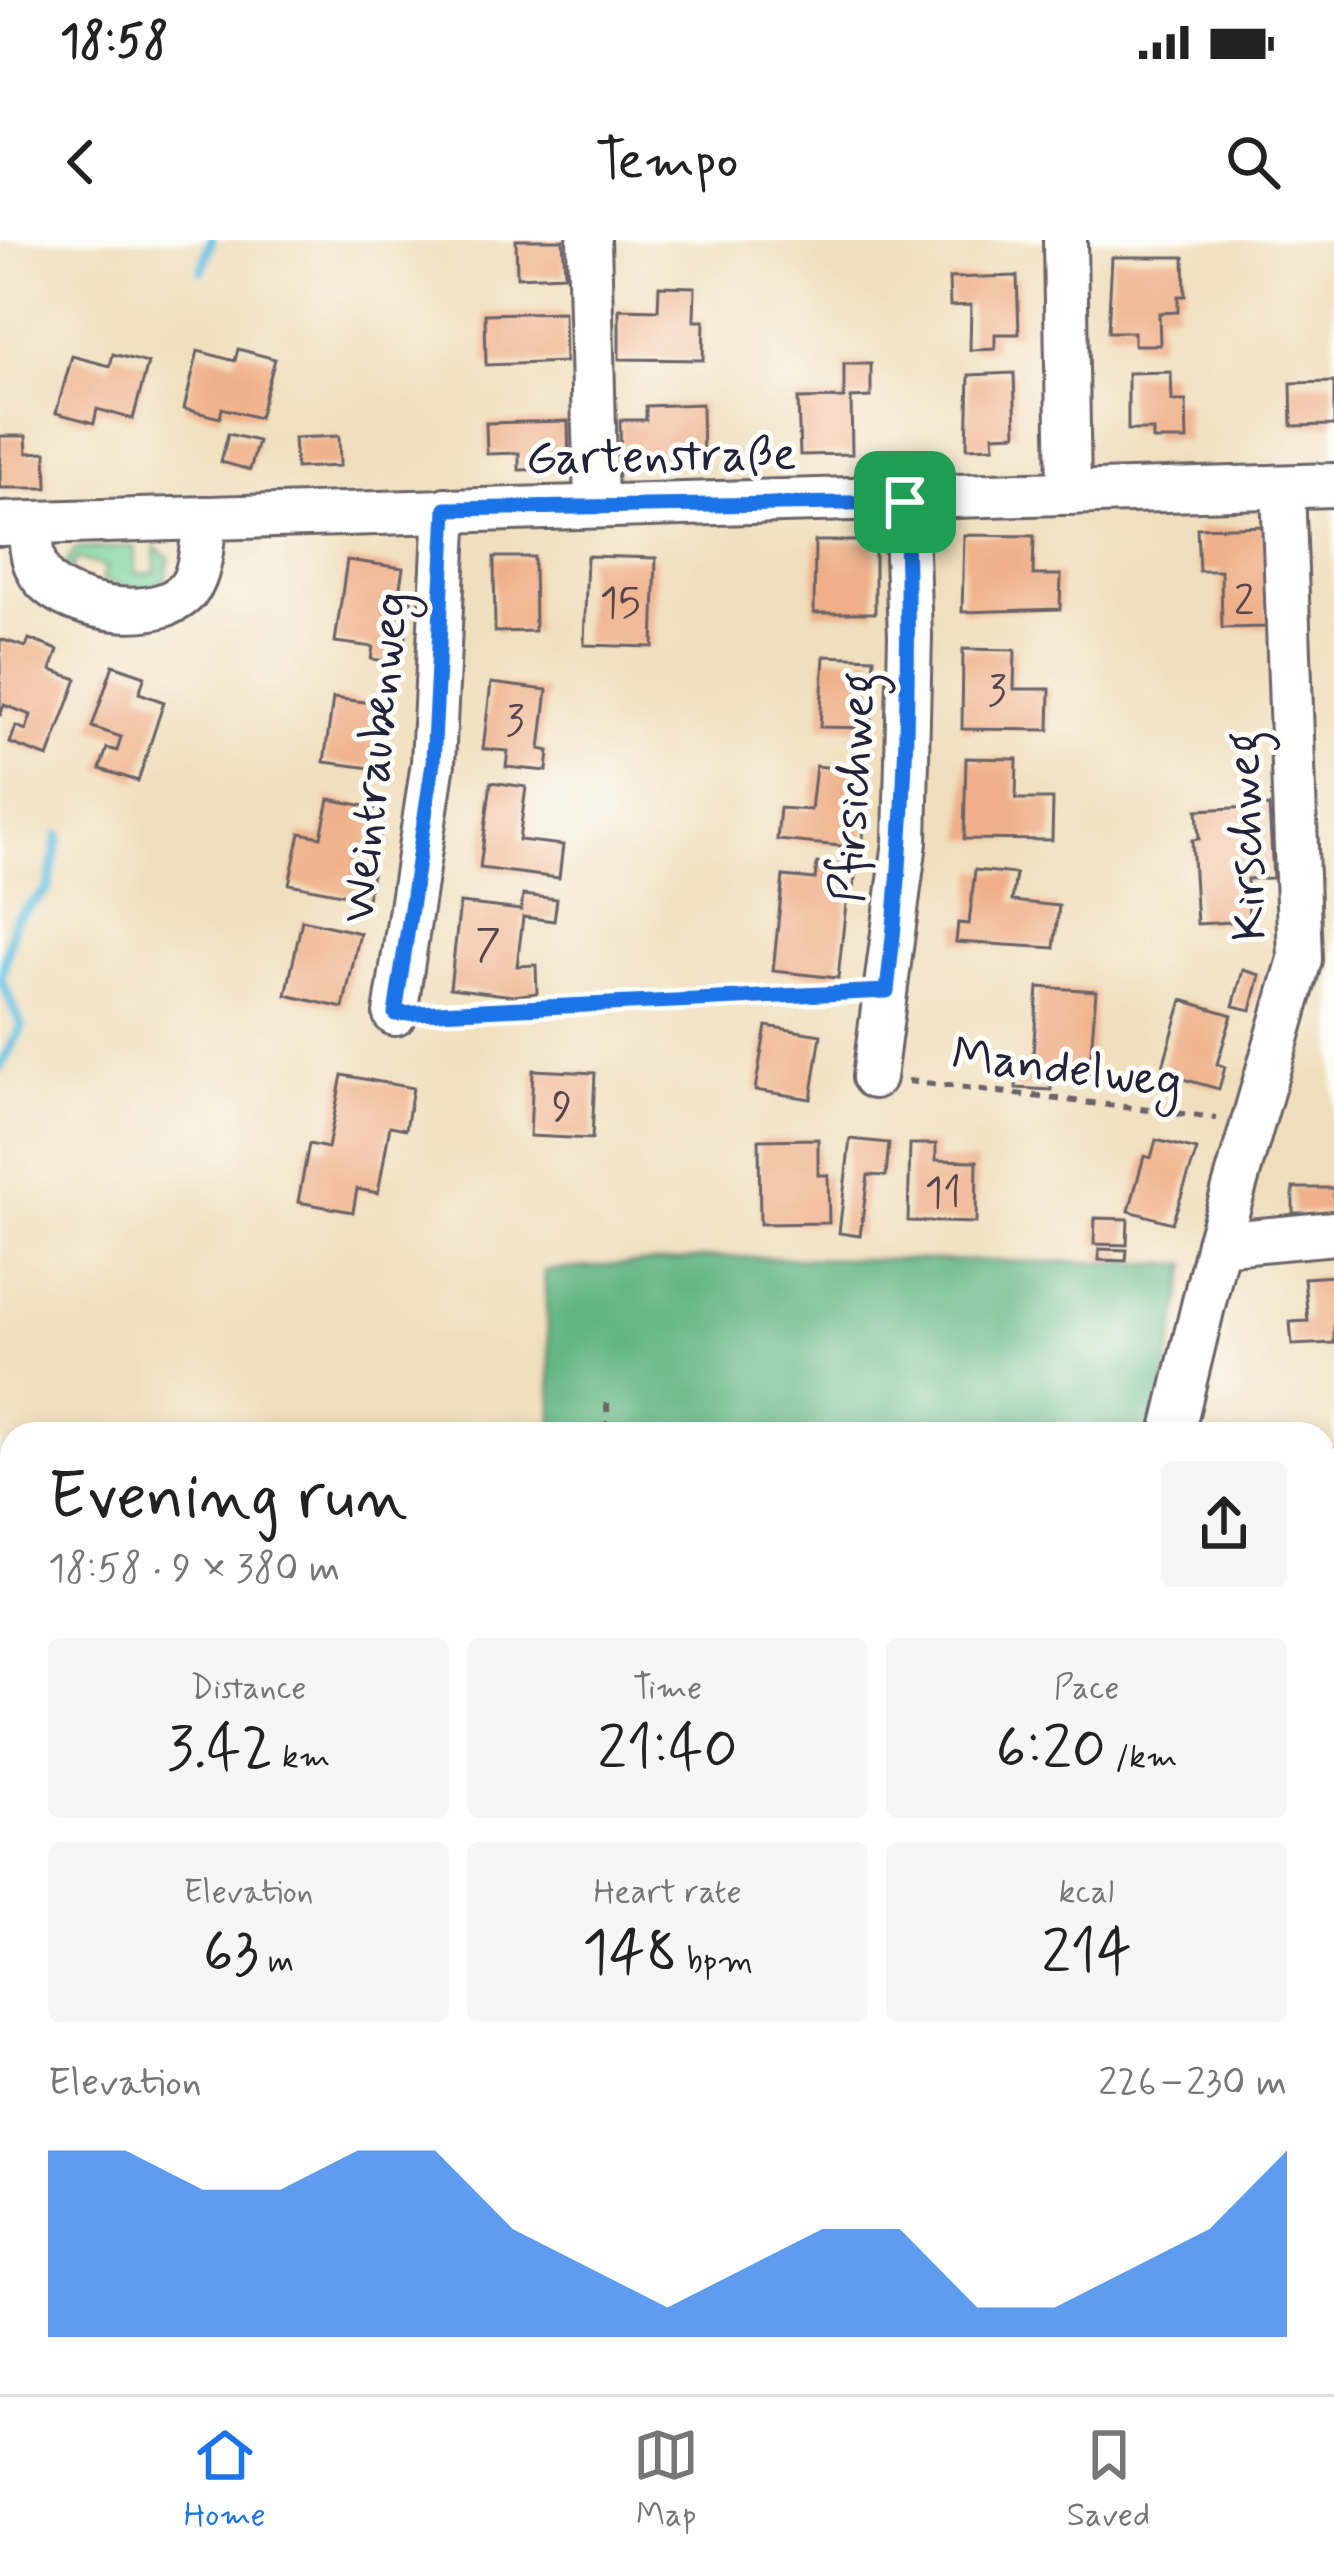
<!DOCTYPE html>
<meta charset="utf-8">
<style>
:root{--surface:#fff;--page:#f6f6f6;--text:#222;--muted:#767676;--line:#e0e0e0;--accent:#1a73e8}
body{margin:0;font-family:Mynerve,sans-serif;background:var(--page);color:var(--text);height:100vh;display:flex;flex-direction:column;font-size:45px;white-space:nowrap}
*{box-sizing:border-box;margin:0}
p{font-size:39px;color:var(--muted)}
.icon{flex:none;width:66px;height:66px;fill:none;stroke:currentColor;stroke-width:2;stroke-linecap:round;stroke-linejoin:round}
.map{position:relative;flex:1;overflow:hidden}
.details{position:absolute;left:0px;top:1182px;width:1335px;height:972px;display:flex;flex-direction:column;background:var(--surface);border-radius:36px 36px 0 0;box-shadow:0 6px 18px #0003}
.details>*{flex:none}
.pin{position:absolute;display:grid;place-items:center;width:102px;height:102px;color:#fff;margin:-51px;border-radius:24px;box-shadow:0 6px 18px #0006}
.round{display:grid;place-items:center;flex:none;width:126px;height:126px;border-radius:12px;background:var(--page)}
.head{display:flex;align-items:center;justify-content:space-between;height:204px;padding:0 48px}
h1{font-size:66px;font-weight:600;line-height:90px}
.stats{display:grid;grid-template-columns:repeat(3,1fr);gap:18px;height:204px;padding:12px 48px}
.stats div{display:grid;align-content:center;border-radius:12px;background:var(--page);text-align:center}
.stats b{font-size:60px;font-weight:600}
.stats small{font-size:33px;font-weight:400}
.stats p{font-size:33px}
.chart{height:336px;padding:24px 48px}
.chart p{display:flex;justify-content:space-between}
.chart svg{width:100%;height:216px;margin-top:12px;fill:var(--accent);opacity:.7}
.status{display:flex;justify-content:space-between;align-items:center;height:84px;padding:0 60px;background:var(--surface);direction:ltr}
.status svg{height:33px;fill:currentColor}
header{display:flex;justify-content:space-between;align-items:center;height:156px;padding:0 48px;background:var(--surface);font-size:54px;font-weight:600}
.tab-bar{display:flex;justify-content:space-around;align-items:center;height:168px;border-top:3px solid var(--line);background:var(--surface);font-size:33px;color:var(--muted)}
.tab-bar a{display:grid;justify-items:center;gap:6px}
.tab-bar .current{color:var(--accent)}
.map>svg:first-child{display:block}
.green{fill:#79d39a;stroke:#4e7a6a;stroke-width:3}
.forest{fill:#62b582;stroke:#426c5e;stroke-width:3}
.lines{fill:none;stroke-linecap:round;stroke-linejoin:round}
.stream{stroke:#5fbddd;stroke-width:10}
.building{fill:#efb089}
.lane-casing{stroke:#6a6468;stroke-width:27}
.street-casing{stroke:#6a6468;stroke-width:48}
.path{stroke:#6a6468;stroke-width:6;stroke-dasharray:9 9;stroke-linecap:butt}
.lane{stroke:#fff;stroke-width:21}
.street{stroke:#fff;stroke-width:42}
.route-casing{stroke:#fff;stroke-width:24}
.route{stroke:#1a73e8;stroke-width:15}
.labels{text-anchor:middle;stroke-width:10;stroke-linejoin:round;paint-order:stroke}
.number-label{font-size:42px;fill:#55464e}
.street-label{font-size:48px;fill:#22223b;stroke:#fdfcf7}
</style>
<div class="status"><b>18:58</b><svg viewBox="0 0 49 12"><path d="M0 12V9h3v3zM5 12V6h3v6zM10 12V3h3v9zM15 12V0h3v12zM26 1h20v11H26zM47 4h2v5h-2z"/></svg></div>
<header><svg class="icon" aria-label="back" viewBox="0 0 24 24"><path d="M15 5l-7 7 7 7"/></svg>Tempo<svg class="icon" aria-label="search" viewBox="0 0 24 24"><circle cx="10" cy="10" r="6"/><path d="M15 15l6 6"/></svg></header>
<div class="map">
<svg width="1334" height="2154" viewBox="0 0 1334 2154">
<rect width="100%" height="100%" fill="#fdfcf7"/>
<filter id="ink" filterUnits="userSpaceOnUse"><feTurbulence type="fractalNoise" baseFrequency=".00833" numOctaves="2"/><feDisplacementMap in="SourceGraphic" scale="24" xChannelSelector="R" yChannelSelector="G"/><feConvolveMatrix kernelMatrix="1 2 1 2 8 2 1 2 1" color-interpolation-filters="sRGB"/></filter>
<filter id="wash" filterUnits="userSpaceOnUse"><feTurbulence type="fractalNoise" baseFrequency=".004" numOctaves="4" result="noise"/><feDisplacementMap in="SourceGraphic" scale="48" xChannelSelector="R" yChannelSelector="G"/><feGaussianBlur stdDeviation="2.7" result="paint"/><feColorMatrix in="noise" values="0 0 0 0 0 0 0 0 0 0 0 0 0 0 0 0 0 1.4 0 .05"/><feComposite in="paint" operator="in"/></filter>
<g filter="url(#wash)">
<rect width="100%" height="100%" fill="#f0debc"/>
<path class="green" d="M135,307V334L155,333V307L169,318L166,337C146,355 127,346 102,340L106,327L76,318L71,330L66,323L75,309Z"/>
<g class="forest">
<path d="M716,1017L1188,1024L1154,1194H554L544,1031Z"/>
<path d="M1334,2122V2154H386L387,2142H1323V2125Z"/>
</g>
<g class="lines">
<g class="stream">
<path d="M202,30L211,0"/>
<path d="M0,827L22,787L1,739L15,679L48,649L59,595"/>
</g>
</g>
<g id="blocks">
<g class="building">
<path d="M516,0H563L565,35L517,37Z"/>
<path d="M1112,17H1184L1185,56H1178V72L1159,73L1160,105H1134V92H1108Z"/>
<path d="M1017,36L1019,94H995V109L970,110L971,65L950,66L949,38Z"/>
<path d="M659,46L695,47L694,81H704L703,120L619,119V69L658,70Z"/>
<path d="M564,72L565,122L486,125L485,74Z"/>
<path d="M238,109L275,119L259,178L222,168L220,178L184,169L198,111L235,121Z"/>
<path d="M113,114L148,123L133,179L97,169L94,183L56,173L72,116L110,126Z"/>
<path d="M844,124H871V157L851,158L852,214L800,215L798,159L844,158Z"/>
<path d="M1171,132L1172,161H1186L1187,200H1153V190H1128V133Z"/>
<path d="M1014,133L1016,194L993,195L994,207L967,208L969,135Z"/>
<path d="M1334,142V185L1292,186L1291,143Z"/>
<path d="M702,164L703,227L621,228L620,180H646V166Z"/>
<path d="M568,181L569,229L519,230V213L487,214L486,183Z"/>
<path d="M228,194L258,201L250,230L221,222Z"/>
<path d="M0,196H26L27,213L46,212L47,248H0Z"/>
<path d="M339,196L340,226L296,228L294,198Z"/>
<path d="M1266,286L1268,387L1222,388L1221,331H1199L1197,288Z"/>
<path d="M964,295L1034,296L1033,335H1061L1060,369L962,372Z"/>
<path d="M815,301H875V373H814Z"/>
<path d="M587,316L656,318L653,407L584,405Z"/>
<path d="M494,317H534L535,391L495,392Z"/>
<path d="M347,320L403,328L398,359L411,361L402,423L371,419L373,407L335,402Z"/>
<path d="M0,399L26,407L29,399L58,410L51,430L77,439L48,517L10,503L16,486L26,490L31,475L4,465L0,476Z"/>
<path d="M963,409L1015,410L1014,449H1050L1049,490L962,489Z"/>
<path d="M824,416L874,418L871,488L820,487Z"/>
<path d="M113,425L145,436L139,453L164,462L138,541L100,529L107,508L117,511L121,497L92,487Z"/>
<path d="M491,443L547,450L540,509L549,511L547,531L506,527L508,511L483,509Z"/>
<path d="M333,458L388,465L379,529L324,522Z"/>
<path d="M966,518L1017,519L1016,559H1053L1052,600L964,599Z"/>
<path d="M816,526L870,531L862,608L777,600L780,568L811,570Z"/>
<path d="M491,542L526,547L519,600L563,605L559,638L480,628Z"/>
<path d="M329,559L385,570L367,659L289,644L300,593L321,597Z"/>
<path d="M1269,566L1273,638L1247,639L1249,681L1197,684L1192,600L1199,599L1197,570Z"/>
<path d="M817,623L856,626L854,647L848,646L838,738L773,731L783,636L815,639Z"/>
<path d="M975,630L1016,634L1012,661L1059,666L1054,708L956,702L958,683L969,684Z"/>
<path d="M523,655L557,659L554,681L523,677L517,726L536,725L537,753L513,756L450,748L460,663L521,670Z"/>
<path d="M302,680L360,693L343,768L286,755Z"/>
<path d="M1243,730L1260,735L1251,770L1233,766Z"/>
<path d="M1038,747L1096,751L1089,838L1052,835L1051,850L1016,848L1018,827L1032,828Z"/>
<path d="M1182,760L1232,775L1217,824L1225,827L1219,849L1161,833Z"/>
<path d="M766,786L821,795L811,859L755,850Z"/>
<path d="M533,830L595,833L592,899L530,896Z"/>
<path d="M342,835L413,848L406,889L390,886L378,953L357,949L353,972L298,962L309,904L328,908Z"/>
<path d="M818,899V935H828L829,983L760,984L759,900Z"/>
<path d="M850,899L889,903L886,936L868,935L860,996L839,993Z"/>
<path d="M1156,900L1197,910L1172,983L1129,971L1144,916L1151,918Z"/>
<path d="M910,904H936V920L977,921L976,983L908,981Z"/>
<rect x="1293" y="948" width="41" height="25"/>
<path d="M1095,978L1128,979L1127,1005L1094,1004Z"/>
<path d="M1099,1009L1127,1010L1126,1021L1099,1020Z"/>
<path d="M1334,1036V1103L1292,1105L1290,1082L1308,1081L1304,1038Z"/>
<path d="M1327,1208H1334V1267H1323Z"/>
</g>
</g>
</g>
<g filter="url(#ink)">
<use href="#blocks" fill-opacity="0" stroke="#6a6468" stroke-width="3"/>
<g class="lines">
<g class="lane-casing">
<path id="lane" d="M1323,1308H1334"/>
</g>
<g class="street-casing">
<g id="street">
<path d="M589,0L596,265"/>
<path d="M1065,0L1069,253"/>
<path d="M0,284L1334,245"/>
<path d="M29,285C31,304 31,323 43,338C70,371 170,387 193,342C202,324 202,298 205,278"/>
<path d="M395,774L433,523L446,269"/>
<path d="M874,837L905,602L910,396L905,262"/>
<path d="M1218,1004L1334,993"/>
<path d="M1172,1194L1218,1004L1300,719L1283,247"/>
</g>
</g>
<g class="path">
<path d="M429,772L847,753"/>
<path d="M908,841L1216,878"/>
<path d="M607,1163L608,1194"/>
<path d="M0,2084H12"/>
<path d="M679,2154L687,2142"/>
</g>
<use href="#lane" class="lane"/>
<use href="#street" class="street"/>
</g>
</g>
<g class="lines" filter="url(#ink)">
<g class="route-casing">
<path id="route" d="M905,262C911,427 907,587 887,751L395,774L433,523L446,269Z"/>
</g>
<use href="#route" class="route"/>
</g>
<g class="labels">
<g class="number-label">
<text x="1244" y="374">2</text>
<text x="620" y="376">15</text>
<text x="997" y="464">3</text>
<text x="515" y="494">3</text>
<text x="488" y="718">7</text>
<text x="562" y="880">9</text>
<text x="943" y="966">11</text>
</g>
<g class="street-label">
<text transform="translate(661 214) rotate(-1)" y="17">Gartenstraße</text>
<text transform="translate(373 517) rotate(-84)" y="17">Weintraubenweg</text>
<text transform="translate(851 547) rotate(-87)" y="17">Pfirsichweg</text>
<text transform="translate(1244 596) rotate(-92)" y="17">Kirschweg</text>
<text transform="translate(1067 826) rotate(7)" y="17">Mandelweg</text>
</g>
</g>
</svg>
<div class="pin" style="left:905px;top:262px;background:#1e9e55"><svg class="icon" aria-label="arrive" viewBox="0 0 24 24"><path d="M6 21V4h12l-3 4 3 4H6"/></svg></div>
<section class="details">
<div class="head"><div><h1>Evening run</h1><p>18:58 · 9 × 380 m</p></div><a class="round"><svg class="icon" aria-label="share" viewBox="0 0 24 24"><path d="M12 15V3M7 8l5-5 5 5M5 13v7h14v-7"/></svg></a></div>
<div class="stats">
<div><p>Distance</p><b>3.42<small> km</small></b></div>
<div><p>Time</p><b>21:40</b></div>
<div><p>Pace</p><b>6:20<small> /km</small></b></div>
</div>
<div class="stats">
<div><p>Elevation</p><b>63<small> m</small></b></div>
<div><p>Heart rate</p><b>148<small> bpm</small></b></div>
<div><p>kcal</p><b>214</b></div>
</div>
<div class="chart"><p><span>Elevation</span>226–230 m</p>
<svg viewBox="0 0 160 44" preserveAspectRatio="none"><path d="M0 44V6L10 6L20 14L30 14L40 6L50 6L60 22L70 30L80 38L90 30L100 22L110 22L120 38L130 38L140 30L150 22L160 6V44z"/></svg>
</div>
</section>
</div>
<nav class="tab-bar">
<a class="current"><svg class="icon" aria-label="home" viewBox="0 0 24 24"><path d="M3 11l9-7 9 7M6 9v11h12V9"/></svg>Home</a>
<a><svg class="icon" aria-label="map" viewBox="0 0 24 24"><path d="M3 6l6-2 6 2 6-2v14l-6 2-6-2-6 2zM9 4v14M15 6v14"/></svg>Map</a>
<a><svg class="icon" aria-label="saved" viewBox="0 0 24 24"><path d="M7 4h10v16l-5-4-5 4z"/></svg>Saved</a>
</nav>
